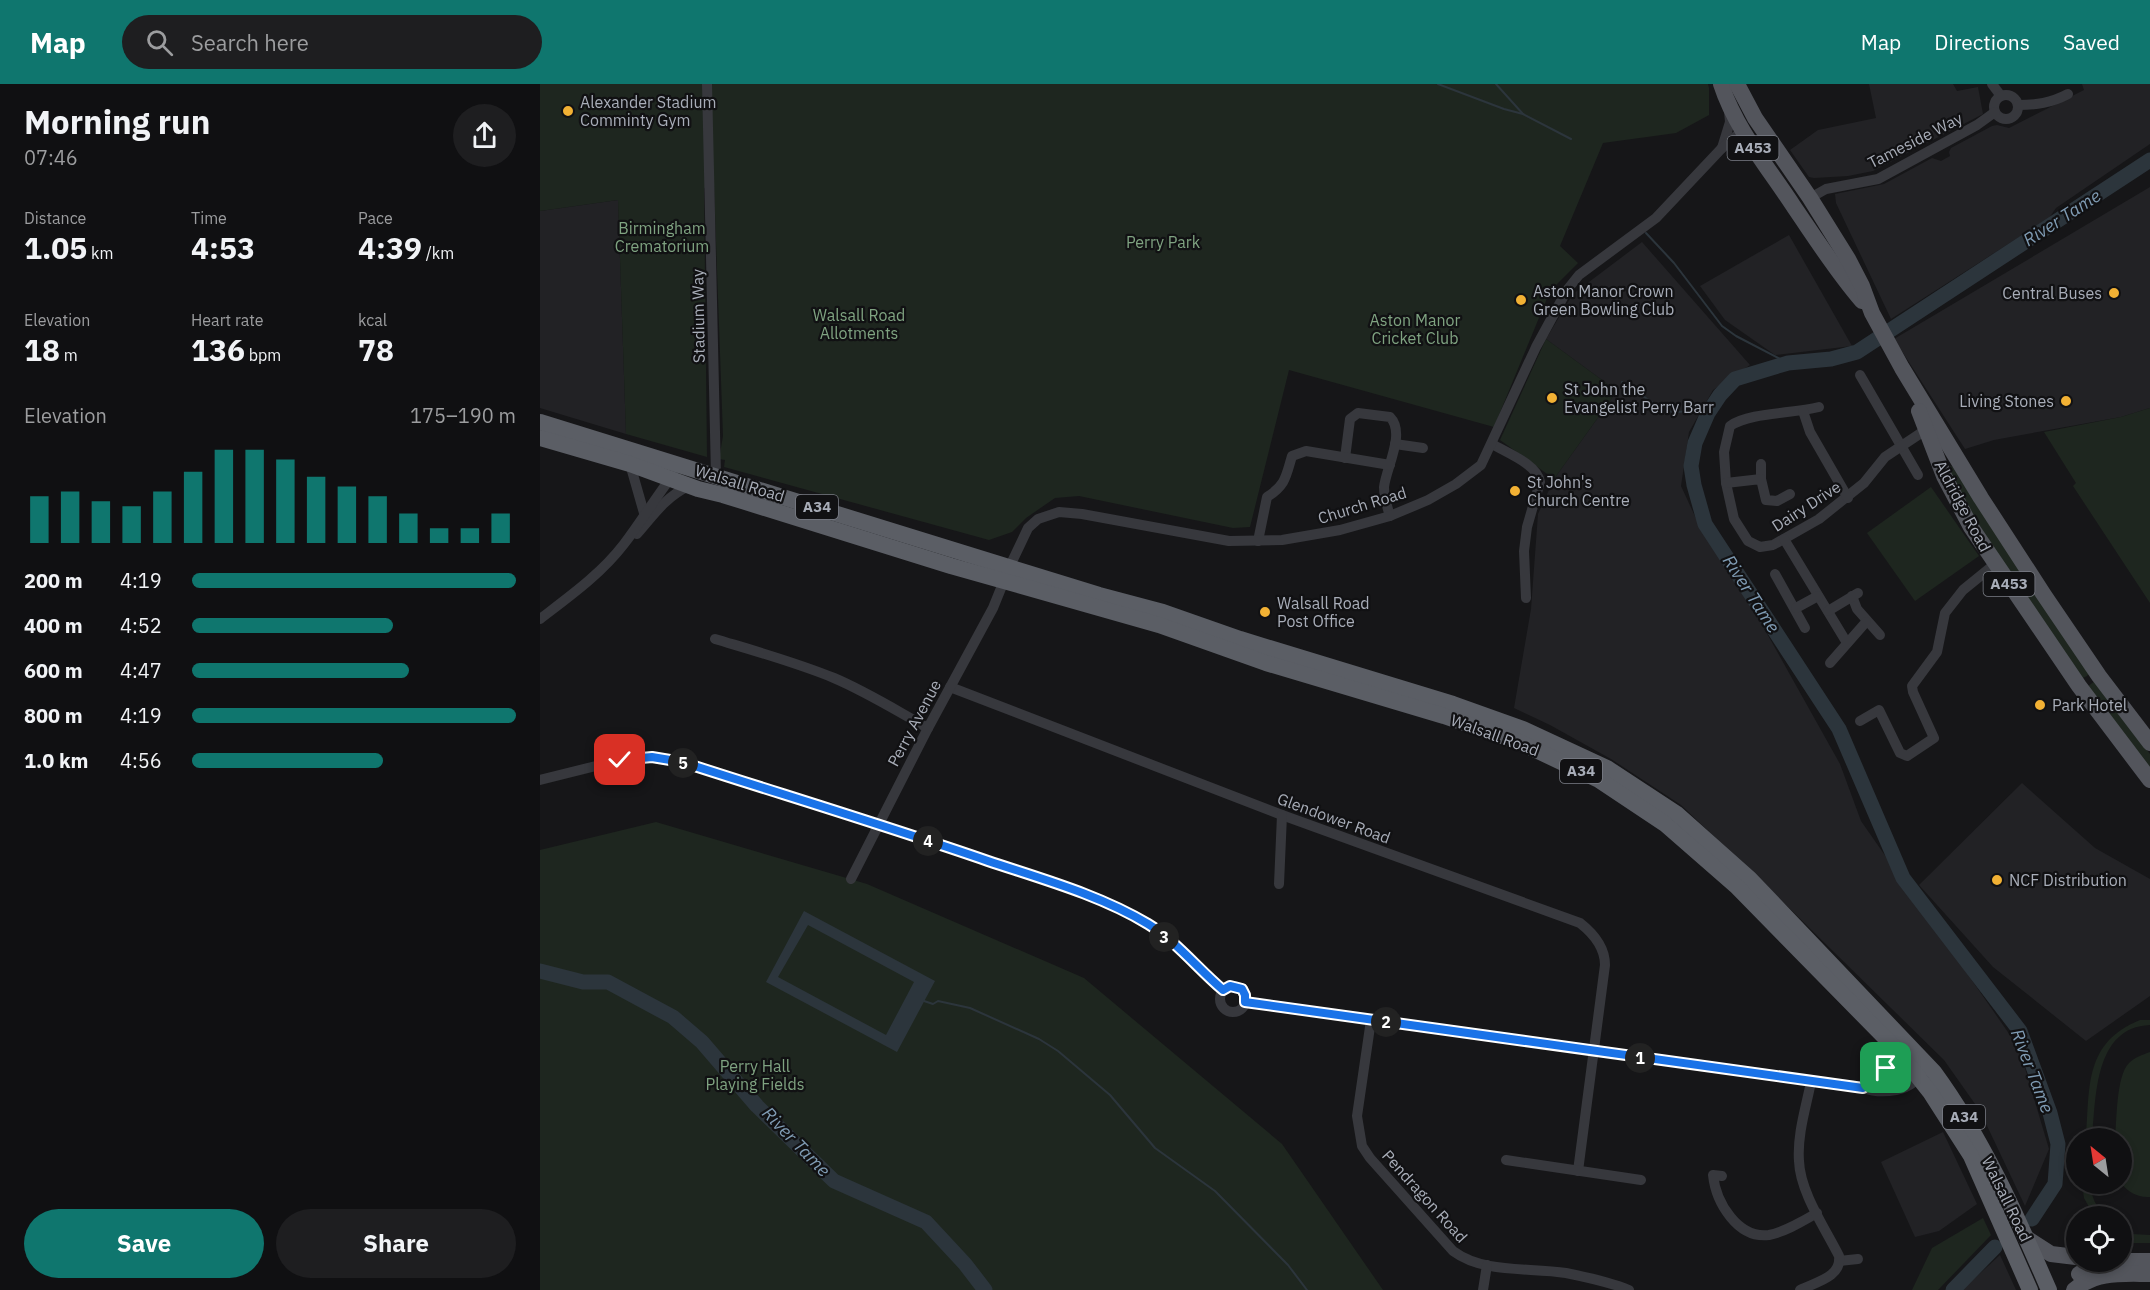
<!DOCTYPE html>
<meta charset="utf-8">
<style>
:root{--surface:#101012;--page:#1e1e20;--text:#f1f3f6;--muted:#9c9d9f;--line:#303032;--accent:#0f766e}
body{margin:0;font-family:"IBM Plex Sans",sans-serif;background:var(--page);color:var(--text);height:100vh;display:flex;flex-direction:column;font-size:22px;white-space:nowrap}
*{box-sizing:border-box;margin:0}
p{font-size:20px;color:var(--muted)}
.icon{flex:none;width:33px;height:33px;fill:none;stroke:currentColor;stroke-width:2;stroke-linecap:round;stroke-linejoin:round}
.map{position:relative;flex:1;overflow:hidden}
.side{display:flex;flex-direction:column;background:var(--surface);width:540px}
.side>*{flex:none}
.needle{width:39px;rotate:330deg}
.buttons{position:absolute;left:1526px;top:1044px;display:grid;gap:12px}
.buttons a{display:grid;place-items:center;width:66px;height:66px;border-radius:50%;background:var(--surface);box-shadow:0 3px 9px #0003,0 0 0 2px var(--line);font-size:30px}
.pin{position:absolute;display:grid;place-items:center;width:51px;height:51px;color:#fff;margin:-26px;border-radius:12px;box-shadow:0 3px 9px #0006}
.km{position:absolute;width:30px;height:30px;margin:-15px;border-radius:50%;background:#222;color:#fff;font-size:16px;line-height:30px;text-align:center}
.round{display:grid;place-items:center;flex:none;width:63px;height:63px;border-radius:32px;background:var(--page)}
.head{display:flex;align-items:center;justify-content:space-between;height:102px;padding:0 24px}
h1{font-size:33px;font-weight:700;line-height:45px}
.metrics{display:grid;grid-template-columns:repeat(3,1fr);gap:9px;height:102px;padding:6px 24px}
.metrics div{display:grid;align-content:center}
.metrics b{font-size:30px;font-weight:700}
.metrics small{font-size:16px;font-weight:400}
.metrics p{font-size:16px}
.chart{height:168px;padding:12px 24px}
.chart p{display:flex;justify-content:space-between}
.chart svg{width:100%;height:108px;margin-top:6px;stroke:var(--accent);stroke-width:6}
.primary-button{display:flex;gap:12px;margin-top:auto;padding:12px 24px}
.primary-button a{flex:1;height:69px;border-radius:36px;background:var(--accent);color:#fff;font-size:24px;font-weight:700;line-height:69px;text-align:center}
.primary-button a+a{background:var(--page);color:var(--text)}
ul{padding:0 24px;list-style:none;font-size:20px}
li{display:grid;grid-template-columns:96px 72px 1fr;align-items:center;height:45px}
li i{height:15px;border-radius:8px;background:var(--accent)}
header{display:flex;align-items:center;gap:36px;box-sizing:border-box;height:84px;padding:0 30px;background:var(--accent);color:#fff}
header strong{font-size:28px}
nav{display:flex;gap:33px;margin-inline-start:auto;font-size:21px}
.search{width:420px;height:54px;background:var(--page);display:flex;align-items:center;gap:15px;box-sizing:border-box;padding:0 21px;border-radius:33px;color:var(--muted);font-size:22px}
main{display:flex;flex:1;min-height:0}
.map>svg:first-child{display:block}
.built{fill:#222225}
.green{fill:#1e261f}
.water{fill:#2c353c;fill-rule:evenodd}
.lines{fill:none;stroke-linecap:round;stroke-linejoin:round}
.stream{stroke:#2c353c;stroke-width:2}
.river{stroke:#2c353c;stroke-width:15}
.minor{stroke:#37383d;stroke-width:10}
.primary{stroke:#53555c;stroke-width:16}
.trunk{stroke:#5b5e65;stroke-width:16}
.route-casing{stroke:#fff;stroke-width:12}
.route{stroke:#1a73e8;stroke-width:8}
.poi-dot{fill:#f2b134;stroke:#111113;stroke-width:2}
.labels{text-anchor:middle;stroke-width:4.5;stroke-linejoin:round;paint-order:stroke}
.shield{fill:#111113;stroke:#7b7e86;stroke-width:1.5}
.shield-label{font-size:15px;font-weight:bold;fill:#a8adb8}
.poi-label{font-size:16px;fill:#a8adb8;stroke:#111113;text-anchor:start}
.street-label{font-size:16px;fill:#a8adb8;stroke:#111113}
.park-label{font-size:16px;fill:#7fa381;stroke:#111113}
.water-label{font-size:18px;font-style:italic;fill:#7f9bb3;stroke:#111113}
</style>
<header>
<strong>Map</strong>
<div class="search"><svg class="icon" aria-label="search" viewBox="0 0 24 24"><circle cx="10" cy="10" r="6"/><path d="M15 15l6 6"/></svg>Search here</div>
<nav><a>Map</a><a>Directions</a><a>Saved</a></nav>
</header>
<main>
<section class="side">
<div class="head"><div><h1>Morning run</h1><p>07:46</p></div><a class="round"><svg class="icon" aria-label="share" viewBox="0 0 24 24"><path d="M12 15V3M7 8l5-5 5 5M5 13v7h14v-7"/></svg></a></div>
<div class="metrics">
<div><p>Distance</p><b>1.05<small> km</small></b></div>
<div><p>Time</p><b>4:53</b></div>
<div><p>Pace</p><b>4:39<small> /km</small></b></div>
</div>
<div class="metrics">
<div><p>Elevation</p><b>18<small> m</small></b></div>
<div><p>Heart rate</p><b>136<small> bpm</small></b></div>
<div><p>kcal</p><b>78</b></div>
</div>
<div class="chart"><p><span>Elevation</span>175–190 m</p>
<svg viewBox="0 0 160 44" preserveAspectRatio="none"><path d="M5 44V25M15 44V23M25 44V27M35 44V29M45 44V23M55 44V15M65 44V6M75 44V6M85 44V10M95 44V17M105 44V21M115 44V25M125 44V32M135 44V38M145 44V38M155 44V32"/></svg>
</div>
<ul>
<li><b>200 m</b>4:19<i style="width:100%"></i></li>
<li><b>400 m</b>4:52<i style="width:62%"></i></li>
<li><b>600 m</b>4:47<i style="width:67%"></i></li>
<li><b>800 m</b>4:19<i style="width:100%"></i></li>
<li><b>1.0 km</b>4:56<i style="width:59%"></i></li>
</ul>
<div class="primary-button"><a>Save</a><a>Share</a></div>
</section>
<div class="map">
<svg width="1610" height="1206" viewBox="0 0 1610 1206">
<rect width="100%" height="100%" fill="#161618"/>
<g class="built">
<path d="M1329,0H1413L1417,7L1438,3L1443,30L1333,87L1308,92L1274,94L1269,93L1250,66L1278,46L1336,34Z"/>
<path d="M1542,0H1610V60L1516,124L1509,134L1351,235L1296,119L1295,110L1344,100L1392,74L1401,77L1410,72L1409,68L1411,64L1452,42L1457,41L1469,44L1544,6Z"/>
<path d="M1610,103V324L1581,333L1454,356L1425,365L1354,255Z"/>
<path d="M78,116L86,350L0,324V127Z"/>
<path d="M1249,151L1312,262L1235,271L1185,236L1160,202Z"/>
<path d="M1102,158L1210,281L1173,306L1149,348L1141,402L1160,443L1211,521L1300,680L1321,737L1479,964L1509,1065L1485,1122L1440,1027L1404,976L1245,820L1141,721L1071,675L1010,641L974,624L991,525L998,430L1014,395L1077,307L1006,255L1033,210Z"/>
<path d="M1482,699L1555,764L1610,795V912L1546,957L1453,883L1379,801Z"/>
<path d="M1403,1048L1437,1120L1399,1147L1375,1153L1341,1078Z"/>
<path d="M1460,1171L1476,1206H1422L1447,1183Z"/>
</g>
<g class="green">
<path d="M0,0H1168L1169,4V31L1136,49L1063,59L1020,162L1038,179L1010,207L954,343L749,286L710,443L693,444L539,412L515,414L486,434L472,448L449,456L184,383L185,376L179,375L183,352L174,102L164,104L167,373L86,350L78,116L0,127Z"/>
<path d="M1006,255L1077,307L1014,395L960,356Z"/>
<path d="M1610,324V519L1533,402L1536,399L1504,348L1581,333Z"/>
<path d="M1410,382L1414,383L1550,588L1547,592L1541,595L1434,442L1408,386Z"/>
<path d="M1391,403L1439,472L1375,517L1327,449Z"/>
<path d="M1555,597L1610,670V687L1547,603Z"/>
<path d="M116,738L327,800L544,894L742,1060L843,1206H0V766Z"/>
<path d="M1600,936H1610V941C1554,943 1556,1014 1552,1054H1546C1550,1002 1544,959 1600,936Z"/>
<path d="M1610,968V1113C1598,1114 1588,1108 1581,1099V1054H1575C1577,1036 1576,992 1589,979C1595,973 1602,971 1610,968Z"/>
<path d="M1542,1100H1550C1551,1112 1556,1123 1565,1132H1554L1544,1114Z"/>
<path d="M1443,1134L1451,1151L1398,1206H1372L1392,1164Z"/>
<path d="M1581,1146L1592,1150L1610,1151V1159H1591L1581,1155Z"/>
</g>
<path class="water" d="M264,827L395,897L357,968L226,898ZM268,841L374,898L346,951L238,893Z"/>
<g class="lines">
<g class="stream">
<path d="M898,0L964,25L983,30"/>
<path d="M956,0L983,30L1031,55"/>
<path d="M1106,149L1134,179L1182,242L1196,252L1248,279"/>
<path d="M1082,298L1125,327L1138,328L1170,325"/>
<path d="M384,917L393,920L398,917L430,924L499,955L518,967L570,1011L615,1064L675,1107L748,1181L767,1206"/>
</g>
<g class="river">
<path d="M0,887L43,898H68L133,933L162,958L217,1022L294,1097L386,1138L425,1180L445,1206"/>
<path d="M1492,1135L1515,1100L1518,1060L1510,1029L1480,947L1363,794L1299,645L1165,440L1154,401L1151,382L1155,359L1168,329L1180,311L1195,295L1248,279L1291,275L1317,268L1610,76"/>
<path d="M1413,1206L1455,1163"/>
</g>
<g class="minor">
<path d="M167,0L176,391"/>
<path d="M1452,0L1461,12"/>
<circle cx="1466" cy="23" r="12"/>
<path d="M1478,21C1496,21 1511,19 1528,10"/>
<path d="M1182,64L1190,38L1189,27"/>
<path d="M1270,114L1286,105L1338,95L1437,41L1455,28"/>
<path d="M1320,291L1378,391"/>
<path d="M1279,323C1253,330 1210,328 1190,342L1184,368L1186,399L1194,435L1208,457L1220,463L1233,461L1279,435L1324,399L1345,373L1387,345"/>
<path d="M1263,327L1270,348L1308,414"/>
<path d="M855,360L883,364"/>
<path d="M952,360C967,369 997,380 1000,398L987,443L984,467L986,514"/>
<path d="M805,374L810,335L818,329L850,333C866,349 846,384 844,403C844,414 847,422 850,432"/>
<path d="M90,380L104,429"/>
<path d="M1221,380V395"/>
<path d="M1186,399L1221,395L1226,416L1237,417L1250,410"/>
<path d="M97,450C113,432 125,413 149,402"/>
<path d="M1244,455L1307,559"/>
<path d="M718,457L727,413C746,401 746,392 752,372L766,367L850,381"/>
<path d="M1235,490L1265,544"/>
<path d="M1312,512L1317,525L1340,551"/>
<path d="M1256,524L1278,512"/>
<path d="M1288,527L1318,509"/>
<path d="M0,535C30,512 61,490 84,460C101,438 115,414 133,391"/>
<path d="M175,555C215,567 255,578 294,594C327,608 357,627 388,644"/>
<path d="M1290,579L1326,538"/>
<path d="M410,603L742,731L1040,839C1054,850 1065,863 1065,881L1038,1087"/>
<path d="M1320,637L1339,626L1360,669L1367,672L1394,654L1373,608L1372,602L1397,568L1405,529L1423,506L1455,480"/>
<path d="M0,696L80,676L112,673L142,678C244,711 347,742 448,777C502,795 560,811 608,840C636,857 658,885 683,906"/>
<path d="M311,795L388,644L453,524L470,482L488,444L498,435L519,428L542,430L689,457L742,456L800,446L850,432L888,416L916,400L941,381L996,263L1027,206L1039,191L1116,134L1182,64L1203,46"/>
<path d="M739,800L742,731"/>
<circle cx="693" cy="915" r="13"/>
<path d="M706,918L1323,1004C1340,1010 1375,1009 1380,987"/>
<path d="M831,936L817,1032L822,1062L830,1074L913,1167C944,1190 989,1183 1026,1189C1046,1193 1070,1198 1089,1206"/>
<path d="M1323,1004C1339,993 1349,982 1355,964"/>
<path d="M966,1076L1101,1096"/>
<path d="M1182,1092L1173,1091C1176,1119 1198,1155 1229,1151C1245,1148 1263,1137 1277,1129"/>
<path d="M1299,1177L1318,1175"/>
<path d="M943,1206L947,1181"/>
<path d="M1260,1206C1276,1198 1302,1193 1299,1172C1285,1144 1260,1108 1259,1077C1257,1051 1266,1023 1271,998"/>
</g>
<g class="primary">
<path d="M1181,0C1196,46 1228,83 1254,123C1276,155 1296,187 1322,217"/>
<path d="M1197,0L1215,34L1270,114L1308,175L1322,202L1332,229L1362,284L1441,414L1504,511L1559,592L1610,659"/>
<path d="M1379,327L1404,392L1431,443L1539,602L1610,696"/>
<path d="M1486,1154L1511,1170L1536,1173"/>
<path d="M1581,1177H1610"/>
<path d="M1539,1190L1563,1178"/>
<path d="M1534,1206C1556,1187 1582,1190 1610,1190"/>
</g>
<g class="trunk">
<path d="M0,338L559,511L623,528L700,555L913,620L983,645L1067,684L1137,730L1210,795L1394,988C1443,1055 1476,1130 1509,1206"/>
<path d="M0,354L90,380L158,405L183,411L411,482L619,541L726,579L904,632L979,658L1059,696L1125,740L1196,802L1355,964L1390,1008L1431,1072L1490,1206"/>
</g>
</g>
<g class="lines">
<g class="route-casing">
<path id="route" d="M80,676L112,673L142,678C244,711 347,742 448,777C502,795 560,811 608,840C636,857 658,885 683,906L690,902L702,905L705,911V918L1323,1004L1334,997L1346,984"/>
</g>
<use href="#route" class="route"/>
</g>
<g class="poi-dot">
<circle cx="28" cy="27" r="6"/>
<circle cx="1574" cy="209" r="6"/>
<circle cx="981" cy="216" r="6"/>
<circle cx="1012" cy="314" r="6"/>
<circle cx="1526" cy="317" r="6"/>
<circle cx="975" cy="407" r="6"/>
<circle cx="725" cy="528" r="6"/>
<circle cx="1500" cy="621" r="6"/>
<circle cx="1457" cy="796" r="6"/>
</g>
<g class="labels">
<g class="shield">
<rect x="1187.5" y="52" width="51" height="24" rx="4.5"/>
<rect x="256" y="411" width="42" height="24" rx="4.5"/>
<rect x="1443.5" y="488" width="51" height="24" rx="4.5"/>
<rect x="1020" y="675" width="42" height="24" rx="4.5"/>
<rect x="1403" y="1021" width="42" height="24" rx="4.5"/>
</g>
<g class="shield-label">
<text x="1213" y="69">A453</text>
<text x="277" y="428">A34</text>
<text x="1469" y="505">A453</text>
<text x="1041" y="692">A34</text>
<text x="1424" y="1038">A34</text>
</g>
<g class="poi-label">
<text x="40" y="24">Alexander Stadium<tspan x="40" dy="18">Comminty Gym</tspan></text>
<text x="993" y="213">Aston Manor Crown<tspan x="993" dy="18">Green Bowling Club</tspan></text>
<text x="1562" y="215" text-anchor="end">Central Buses</text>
<text x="1024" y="311">St John the<tspan x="1024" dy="18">Evangelist Perry Barr</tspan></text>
<text x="1514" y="323" text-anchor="end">Living Stones</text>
<text x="987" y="404">St John's<tspan x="987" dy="18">Church Centre</tspan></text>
<text x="737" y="525">Walsall Road<tspan x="737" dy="18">Post Office</tspan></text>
<text x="1512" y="627">Park Hotel</text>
<text x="1469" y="802">NCF Distribution</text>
</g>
<g class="street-label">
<text transform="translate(1375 56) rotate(-27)" y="6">Tameside Way</text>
<text transform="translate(158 232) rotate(-91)" y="6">Stadium Way</text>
<text transform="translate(200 399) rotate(17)" y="6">Walsall Road</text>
<text transform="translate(822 421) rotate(-17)" y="6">Church Road</text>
<text transform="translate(1266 422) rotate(-33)" y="6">Dairy Drive</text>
<text transform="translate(1423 422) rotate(62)" y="6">Aldridge Road</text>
<text transform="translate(374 639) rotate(-62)" y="6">Perry Avenue</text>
<text transform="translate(955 651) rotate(20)" y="6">Walsall Road</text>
<text transform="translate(794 734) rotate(20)" y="6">Glendower Road</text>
<text transform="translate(885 1112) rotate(48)" y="6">Pendragon Road</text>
<text transform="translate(1467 1115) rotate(64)" y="6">Walsall Road</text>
</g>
<g class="park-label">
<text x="122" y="150">Birmingham<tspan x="122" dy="18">Crematorium</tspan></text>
<text x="623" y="164">Perry Park</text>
<text x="319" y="237">Walsall Road<tspan x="319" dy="18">Allotments</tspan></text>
<text x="875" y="242">Aston Manor<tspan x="875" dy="18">Cricket Club</tspan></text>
<text x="215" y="988">Perry Hall<tspan x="215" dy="18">Playing Fields</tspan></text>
</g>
<g class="water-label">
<text transform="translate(1522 134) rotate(-33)" y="6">River Tame</text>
<text transform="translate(1211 510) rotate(57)" y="6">River Tame</text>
<text transform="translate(1492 987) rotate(69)" y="6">River Tame</text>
<text transform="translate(256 1058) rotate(46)" y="6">River Tame</text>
</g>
</g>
</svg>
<div class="buttons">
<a><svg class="needle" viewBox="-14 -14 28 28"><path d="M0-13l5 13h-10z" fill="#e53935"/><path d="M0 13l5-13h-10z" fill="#9c9d9f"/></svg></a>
<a><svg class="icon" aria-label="locate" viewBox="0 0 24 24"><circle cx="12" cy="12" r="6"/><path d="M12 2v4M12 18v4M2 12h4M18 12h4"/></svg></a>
</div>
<div class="pin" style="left:1346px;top:984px;background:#1e9e55"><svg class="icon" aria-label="arrive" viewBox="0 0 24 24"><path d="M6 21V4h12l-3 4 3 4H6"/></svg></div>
<div class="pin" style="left:80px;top:676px;background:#d93025"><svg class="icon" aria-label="check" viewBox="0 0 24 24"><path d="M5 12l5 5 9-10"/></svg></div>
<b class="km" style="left:1100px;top:974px">1</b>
<b class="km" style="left:846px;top:938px">2</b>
<b class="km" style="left:624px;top:853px">3</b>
<b class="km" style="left:388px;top:757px">4</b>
<b class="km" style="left:143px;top:679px">5</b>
</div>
</main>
